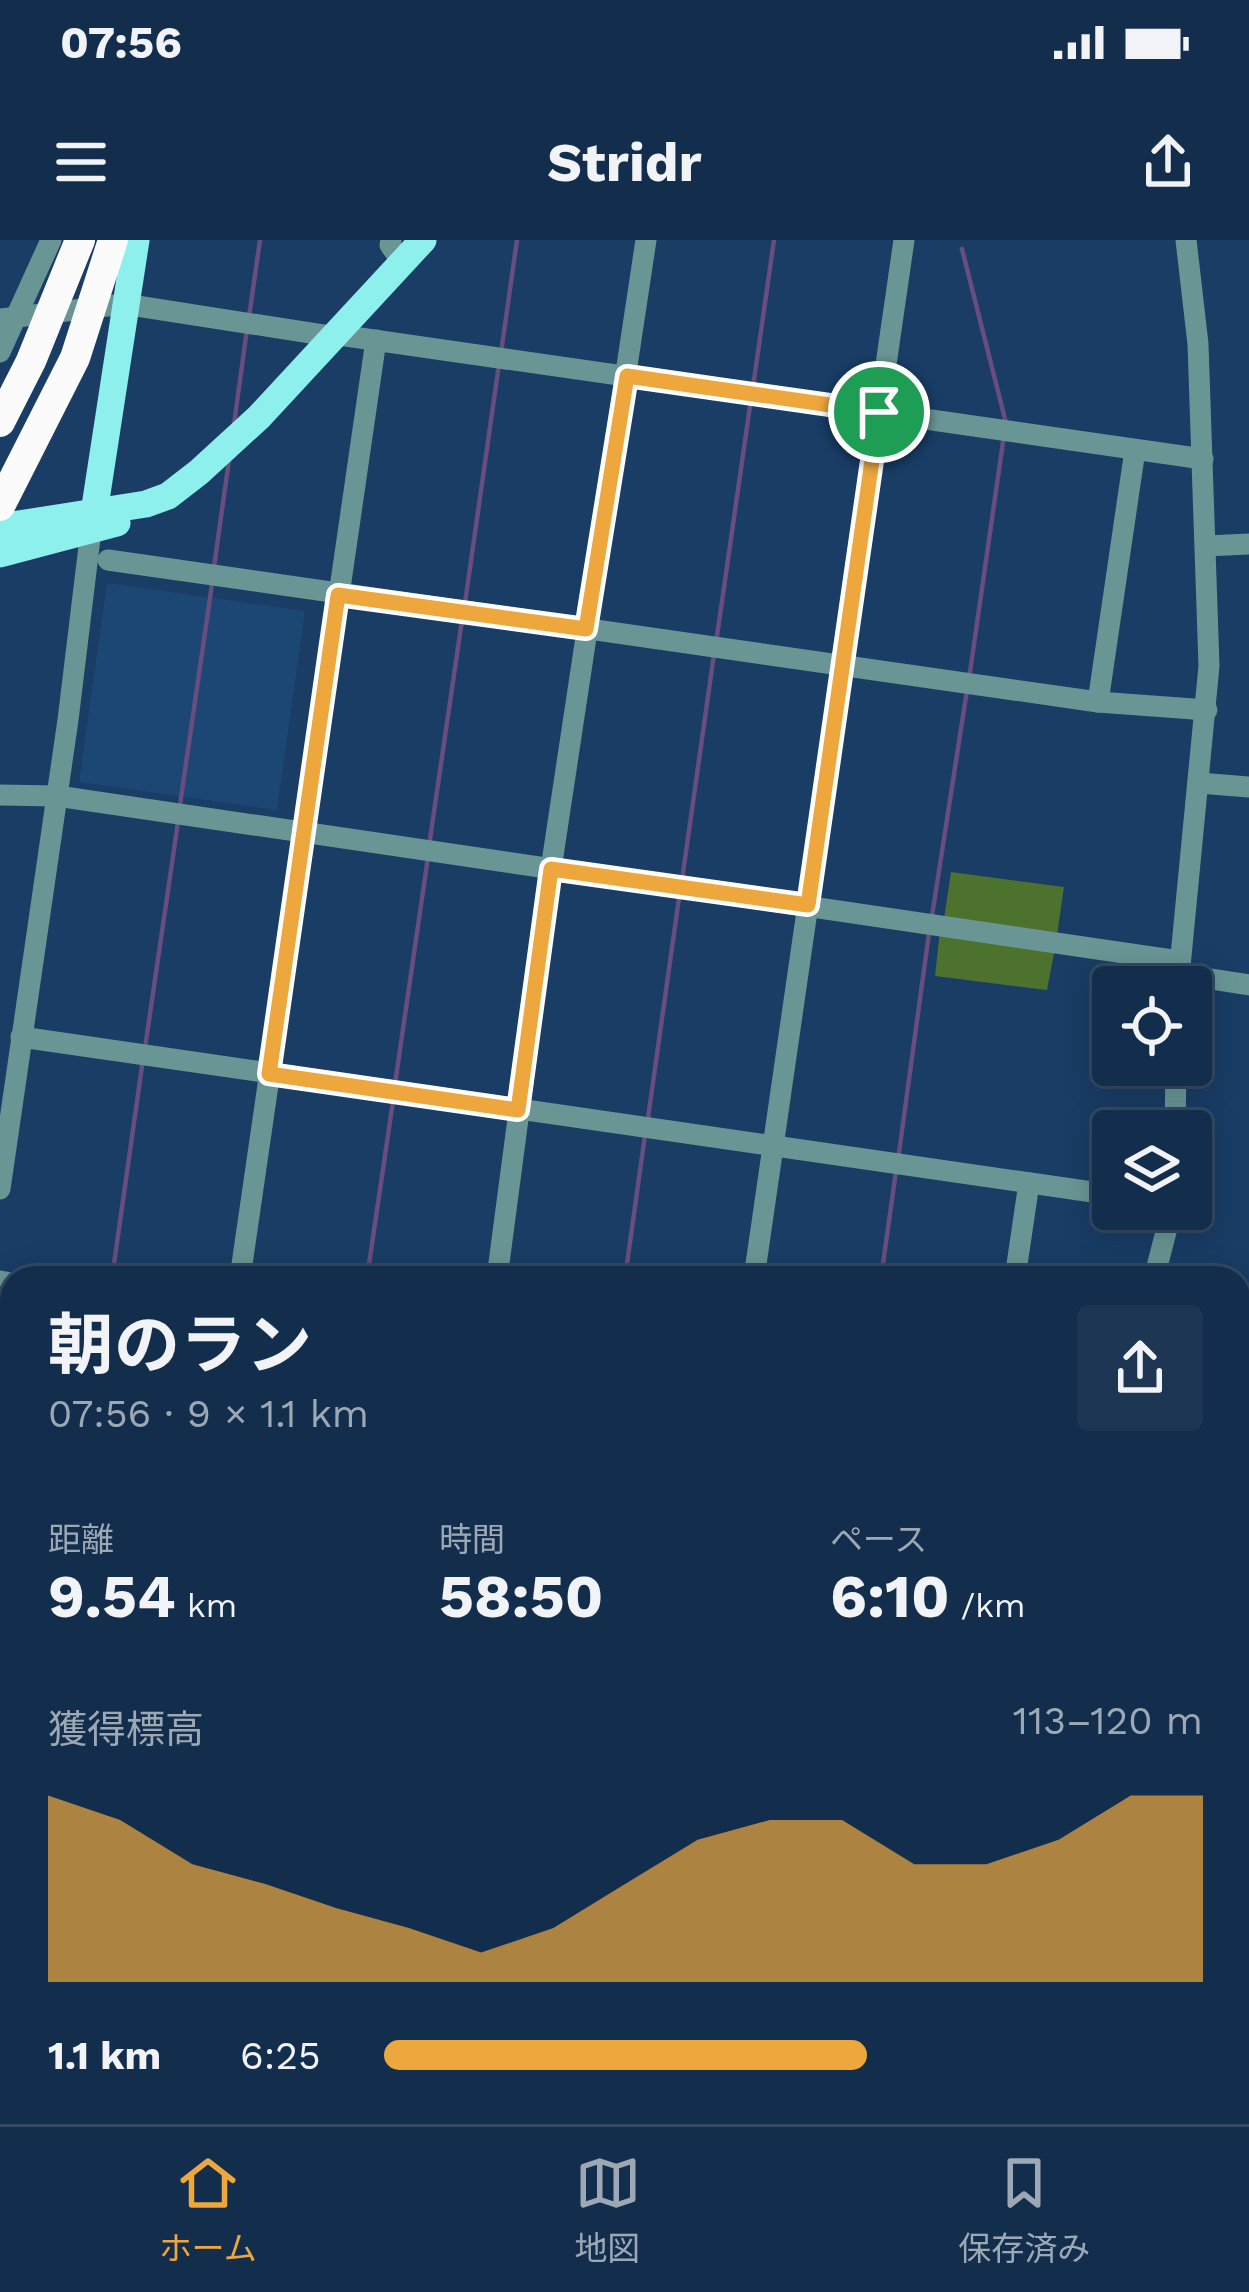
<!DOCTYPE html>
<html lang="ja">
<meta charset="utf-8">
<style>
:root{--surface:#132e4c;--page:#1c3653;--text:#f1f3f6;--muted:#9da8b5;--line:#324a64;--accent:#eea73d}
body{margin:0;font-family:"Work Sans","Noto Sans JP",sans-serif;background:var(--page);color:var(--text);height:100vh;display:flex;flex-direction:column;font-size:45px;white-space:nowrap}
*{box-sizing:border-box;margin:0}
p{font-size:39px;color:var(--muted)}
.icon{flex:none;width:66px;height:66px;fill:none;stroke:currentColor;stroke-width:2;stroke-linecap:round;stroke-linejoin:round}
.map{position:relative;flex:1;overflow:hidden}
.panel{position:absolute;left:0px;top:1026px;width:1251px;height:858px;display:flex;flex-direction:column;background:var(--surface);border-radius:36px 36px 0 0;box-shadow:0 6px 30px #0003,0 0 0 3px var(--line)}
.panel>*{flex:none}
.buttons{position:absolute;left:1092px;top:726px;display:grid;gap:24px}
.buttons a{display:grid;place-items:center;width:120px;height:120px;border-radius:12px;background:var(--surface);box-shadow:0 6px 30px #0003,0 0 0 3px var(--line);font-size:60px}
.pin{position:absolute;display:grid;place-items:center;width:102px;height:102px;color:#fff;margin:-51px;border:6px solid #fff;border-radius:50%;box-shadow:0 3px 12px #0007}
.round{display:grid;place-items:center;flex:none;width:126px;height:126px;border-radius:12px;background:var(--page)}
.overview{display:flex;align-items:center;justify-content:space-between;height:204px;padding:0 48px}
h1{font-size:66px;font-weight:700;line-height:90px}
.metrics{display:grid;grid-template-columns:repeat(3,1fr);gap:18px;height:204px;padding:12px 48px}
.metrics div{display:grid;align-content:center}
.metrics b{font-size:60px;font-weight:700}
.metrics small{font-size:33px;font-weight:400}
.metrics p{font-size:33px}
.chart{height:336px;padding:24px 48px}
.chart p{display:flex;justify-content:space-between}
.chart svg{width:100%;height:216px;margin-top:12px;fill:var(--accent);opacity:.7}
ul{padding:0 48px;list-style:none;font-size:39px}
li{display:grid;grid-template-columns:192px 144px 1fr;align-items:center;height:90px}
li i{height:30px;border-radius:15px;background:var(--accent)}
.status{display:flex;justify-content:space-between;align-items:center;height:84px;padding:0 60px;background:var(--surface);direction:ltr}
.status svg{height:33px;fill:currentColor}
header{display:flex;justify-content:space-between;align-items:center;height:156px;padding:0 48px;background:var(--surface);font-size:54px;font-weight:700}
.tab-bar{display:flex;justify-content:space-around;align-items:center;height:168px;border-top:3px solid var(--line);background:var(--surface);font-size:33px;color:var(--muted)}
.tab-bar a{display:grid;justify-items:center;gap:6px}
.tab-bar .active{color:var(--accent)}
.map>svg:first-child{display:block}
.built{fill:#1c4674}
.green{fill:#4c722d}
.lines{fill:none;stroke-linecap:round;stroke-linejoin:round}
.stream{stroke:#674e7f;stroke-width:4.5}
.path{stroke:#738dac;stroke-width:3;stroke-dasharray:12 6;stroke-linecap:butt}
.minor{stroke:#699695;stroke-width:21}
.major{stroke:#8ef0ed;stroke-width:27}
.highway-bridge{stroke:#fbfbfb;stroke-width:30}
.route-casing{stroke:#fff;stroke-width:24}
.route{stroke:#eea73d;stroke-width:15}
</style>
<div class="status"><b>07:56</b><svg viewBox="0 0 49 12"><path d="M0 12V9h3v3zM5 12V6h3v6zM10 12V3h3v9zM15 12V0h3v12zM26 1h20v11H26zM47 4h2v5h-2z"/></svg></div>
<header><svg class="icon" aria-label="menu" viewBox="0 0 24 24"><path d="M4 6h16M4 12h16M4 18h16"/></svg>Stridr<svg class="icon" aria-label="share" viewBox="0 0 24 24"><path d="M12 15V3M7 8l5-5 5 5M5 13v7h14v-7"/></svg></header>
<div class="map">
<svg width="1249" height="1884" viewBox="0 0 1249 1884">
<rect width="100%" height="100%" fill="#193d65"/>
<path class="built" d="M107,343L305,371L277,570L79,542Z"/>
<g class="green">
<path d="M951,632L1064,647L1057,695L944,679Z"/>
<path d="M940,690L1055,708L1047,750L935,736Z"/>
</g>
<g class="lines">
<g class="stream">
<path d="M962,9L1006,183"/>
<path d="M249,77L260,0"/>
<path d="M501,113L517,0"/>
<path d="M753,147L774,0"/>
<path d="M234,184L247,89"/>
<path d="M214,327L229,220"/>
<path d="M465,363L499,124"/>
<path d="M716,403L751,159"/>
<path d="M969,439L1004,195"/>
<path d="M180,565L212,344"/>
<path d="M429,606L462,380"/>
<path d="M682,640L714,414"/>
<path d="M932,676L967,450"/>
<path d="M145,808L178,582"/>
<path d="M395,844L428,617"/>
<path d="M648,878L679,658"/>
<path d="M898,920L929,693"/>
<path d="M112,1038L143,819"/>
<path d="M367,1038L393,861"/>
<path d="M625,1038L645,895"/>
<path d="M881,1038L896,931"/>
</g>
<path class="path" d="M1079,1884L1083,1872"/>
<g class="minor">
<path d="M391,0L390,5L402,22"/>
<path d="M0,79L124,64L336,97"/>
<path d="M339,95L1203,219"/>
<path d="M0,112L51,0"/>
<path d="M1206,306L1249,304"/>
<path d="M108,320L1098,462L1207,470"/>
<path d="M1098,462L1135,210"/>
<path d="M1199,543L1249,547"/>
<path d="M0,555L57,556L1179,721"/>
<path d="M1179,734L1249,745"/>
<path d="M1178,747L1209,426L1198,104L1186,0"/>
<path d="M21,797L1113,955"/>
<path d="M1175,891L1176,825"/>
<path d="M0,949L68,480L91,290"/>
<path d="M240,1038L376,100"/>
<path d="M497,1038L551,629L646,0"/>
<path d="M754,1038L904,0"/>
<path d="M1015,1038L1029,943"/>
<path d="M1154,1038L1172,969"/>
<path d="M0,1041L12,1043"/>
<path d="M0,1307L12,1308"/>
<path d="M1239,1444L1249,1423"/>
<path d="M0,1563L12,1565"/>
<path d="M822,1872L869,1873L923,1884"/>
<path d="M177,1884L193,1872"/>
<path d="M643,1884L648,1872"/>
</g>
<g class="major">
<path d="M92,286L136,0"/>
<path d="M0,287L146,264L168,256L199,232L259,177L423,0"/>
<path d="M0,314L117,283"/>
</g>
<g class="highway-bridge">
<path d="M0,182L31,121L80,0"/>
<path d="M0,266L75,118L113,0"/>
</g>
</g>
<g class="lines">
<g class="route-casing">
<path id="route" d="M627,136L879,172L808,665L551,629L518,870L269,834L338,355L586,389Z"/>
</g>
<use href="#route" class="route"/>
</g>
</svg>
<div class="buttons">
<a><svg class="icon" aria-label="locate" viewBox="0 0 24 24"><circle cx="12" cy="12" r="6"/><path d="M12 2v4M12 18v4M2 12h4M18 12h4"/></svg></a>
<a><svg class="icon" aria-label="layers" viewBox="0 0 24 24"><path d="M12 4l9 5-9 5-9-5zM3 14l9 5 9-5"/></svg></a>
</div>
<div class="pin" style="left:879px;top:172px;background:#1e9e55"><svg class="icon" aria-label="arrive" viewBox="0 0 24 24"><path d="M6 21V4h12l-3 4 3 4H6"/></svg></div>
<section class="panel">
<div class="overview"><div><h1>朝のラン</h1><p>07:56 · 9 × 1.1 km</p></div><a class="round"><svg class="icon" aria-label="share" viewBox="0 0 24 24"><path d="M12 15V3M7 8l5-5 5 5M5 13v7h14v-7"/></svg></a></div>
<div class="metrics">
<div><p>距離</p><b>9.54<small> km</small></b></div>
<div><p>時間</p><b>58:50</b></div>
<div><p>ペース</p><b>6:10<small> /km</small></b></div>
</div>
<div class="chart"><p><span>獲得標高</span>113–120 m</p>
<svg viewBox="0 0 160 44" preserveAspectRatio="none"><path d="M0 44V6L10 11L20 20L30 24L40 29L50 33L60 38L70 33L80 24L90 15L100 11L110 11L120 20L130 20L140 15L150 6L160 6V44z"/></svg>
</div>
<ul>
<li><b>1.1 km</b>6:25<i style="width:59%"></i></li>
</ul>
</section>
</div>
<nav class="tab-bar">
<a class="active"><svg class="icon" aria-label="home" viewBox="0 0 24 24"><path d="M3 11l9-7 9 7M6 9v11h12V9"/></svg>ホーム</a>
<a><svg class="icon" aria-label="map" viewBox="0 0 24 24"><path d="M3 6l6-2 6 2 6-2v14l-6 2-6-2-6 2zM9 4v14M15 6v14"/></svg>地図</a>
<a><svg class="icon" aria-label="saved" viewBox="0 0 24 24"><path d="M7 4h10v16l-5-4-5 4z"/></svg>保存済み</a>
</nav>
